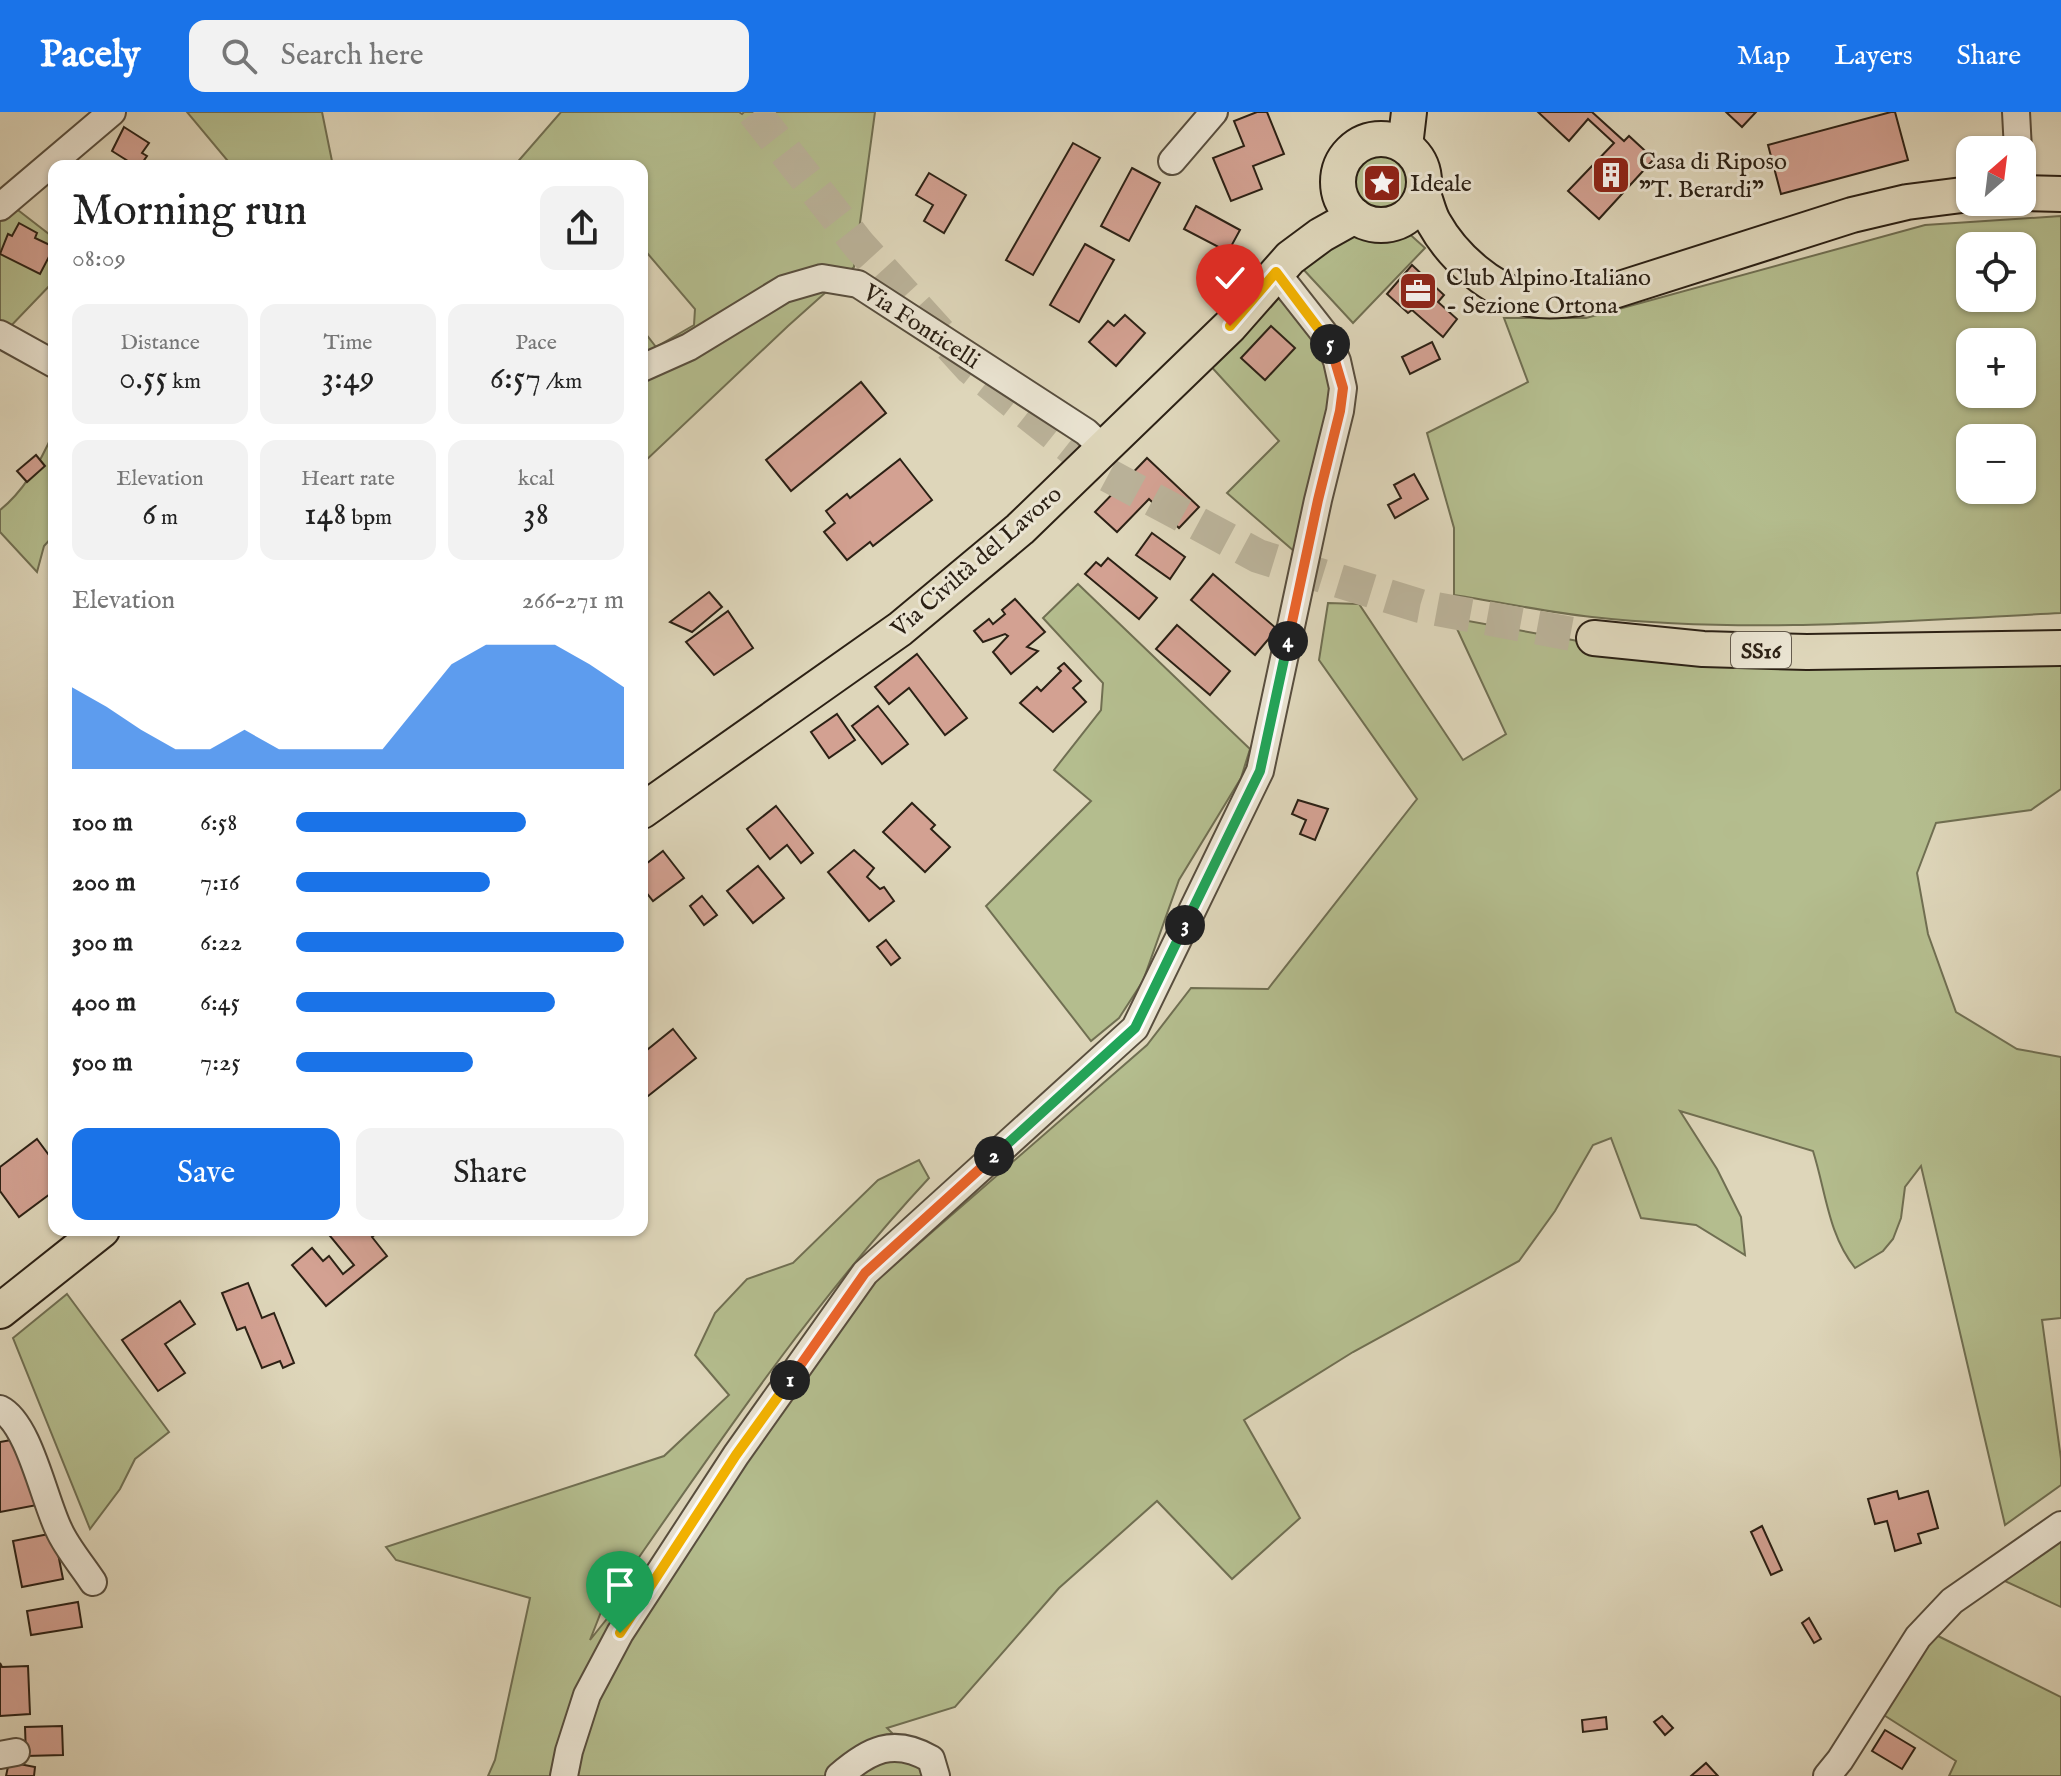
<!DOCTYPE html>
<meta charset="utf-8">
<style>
:root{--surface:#fff;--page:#f2f2f2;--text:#222;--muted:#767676;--accent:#1a73e8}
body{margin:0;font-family:"IM FELL English",serif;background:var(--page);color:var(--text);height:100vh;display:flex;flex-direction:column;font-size:30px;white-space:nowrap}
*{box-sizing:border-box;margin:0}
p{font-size:26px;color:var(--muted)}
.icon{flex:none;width:44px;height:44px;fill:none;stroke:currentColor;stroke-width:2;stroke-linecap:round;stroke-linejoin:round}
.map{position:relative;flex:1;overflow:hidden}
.details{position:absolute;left:48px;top:48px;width:600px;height:1076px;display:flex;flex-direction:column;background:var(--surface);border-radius:16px;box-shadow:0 2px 6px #0004}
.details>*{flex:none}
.needle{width:52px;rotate:28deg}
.fabs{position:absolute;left:1956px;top:24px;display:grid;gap:16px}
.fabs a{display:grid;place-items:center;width:80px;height:80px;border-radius:16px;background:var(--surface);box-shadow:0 2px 6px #0004;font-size:40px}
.pin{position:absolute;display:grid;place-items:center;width:68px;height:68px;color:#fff;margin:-82px -34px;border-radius:50% 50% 50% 0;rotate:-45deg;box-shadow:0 0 8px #0007}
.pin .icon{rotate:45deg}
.km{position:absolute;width:40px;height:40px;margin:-20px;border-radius:50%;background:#222;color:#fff;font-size:22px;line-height:40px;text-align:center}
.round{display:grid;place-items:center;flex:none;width:84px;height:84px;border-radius:16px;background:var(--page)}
.summary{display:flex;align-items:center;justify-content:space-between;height:136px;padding:0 24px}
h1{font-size:44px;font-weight:600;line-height:60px}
.stats{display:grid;grid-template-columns:repeat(3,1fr);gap:12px;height:136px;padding:8px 24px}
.stats div{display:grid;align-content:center;border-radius:16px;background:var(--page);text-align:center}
.stats b{font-size:34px;font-weight:600}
.stats small{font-size:22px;font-weight:400}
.stats p{font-size:22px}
.chart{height:224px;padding:16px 24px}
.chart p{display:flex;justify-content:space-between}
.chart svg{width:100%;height:144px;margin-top:8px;fill:var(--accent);opacity:.7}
.primary-button{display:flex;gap:16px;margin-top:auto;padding:16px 24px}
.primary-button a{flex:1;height:92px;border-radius:16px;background:var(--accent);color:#fff;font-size:32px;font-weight:600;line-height:92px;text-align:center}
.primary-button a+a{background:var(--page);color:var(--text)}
ul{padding:0 24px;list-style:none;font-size:26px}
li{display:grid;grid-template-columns:128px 96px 1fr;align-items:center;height:60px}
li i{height:20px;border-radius:10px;background:var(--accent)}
header{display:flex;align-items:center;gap:48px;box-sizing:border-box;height:112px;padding:0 40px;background:var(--accent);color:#fff}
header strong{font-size:38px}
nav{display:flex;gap:44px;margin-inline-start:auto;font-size:28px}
.search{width:560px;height:72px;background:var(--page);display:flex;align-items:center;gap:20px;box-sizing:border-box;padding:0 28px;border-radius:16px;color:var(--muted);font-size:30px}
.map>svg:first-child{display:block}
.green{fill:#b4bd8e;stroke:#706f52;stroke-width:2;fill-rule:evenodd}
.building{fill:#d3a192;stroke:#2c2115;stroke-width:2}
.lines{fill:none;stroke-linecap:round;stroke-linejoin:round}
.major-tunnel{stroke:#bab299;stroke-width:34;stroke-dasharray:34 17;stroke-linecap:butt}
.minor-casing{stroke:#584e3e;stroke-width:30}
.major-casing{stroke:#2c2115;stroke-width:38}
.minor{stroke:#eae4d2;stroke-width:26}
.major{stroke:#ded6ba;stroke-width:34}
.split-1-casing{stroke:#fff;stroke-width:16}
.split-2-casing{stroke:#fff;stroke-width:16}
.split-3-casing{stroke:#fff;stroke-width:16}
.split-4-casing{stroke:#fff;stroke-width:16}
.split-5-casing{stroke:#fff;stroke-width:16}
.split-6-casing{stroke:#fff;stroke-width:16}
.split-1{stroke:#f5b400;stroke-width:10}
.split-2{stroke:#f0652b;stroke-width:10}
.split-3{stroke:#22a559;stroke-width:10}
.split-4{stroke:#22a559;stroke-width:10}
.split-5{stroke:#f0652b;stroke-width:10}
.split-6{stroke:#f5b400;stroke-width:10}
.labels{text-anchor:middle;stroke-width:6;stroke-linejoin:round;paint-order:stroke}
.shield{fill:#eae4d2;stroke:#655c4e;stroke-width:2}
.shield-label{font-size:22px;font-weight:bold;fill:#2c2115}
.poi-label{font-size:24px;fill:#2c2115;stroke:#eae4d2;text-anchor:start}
.street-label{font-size:24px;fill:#2c2115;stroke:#eae4d2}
</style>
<header>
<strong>Pacely</strong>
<div class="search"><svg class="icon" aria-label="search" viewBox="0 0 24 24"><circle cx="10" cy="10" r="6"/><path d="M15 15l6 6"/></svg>Search here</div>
<nav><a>Map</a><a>Layers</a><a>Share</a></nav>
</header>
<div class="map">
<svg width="2061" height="1664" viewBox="0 0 2061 1664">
<rect width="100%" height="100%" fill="#ded6ba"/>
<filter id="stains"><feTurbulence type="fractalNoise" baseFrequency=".0025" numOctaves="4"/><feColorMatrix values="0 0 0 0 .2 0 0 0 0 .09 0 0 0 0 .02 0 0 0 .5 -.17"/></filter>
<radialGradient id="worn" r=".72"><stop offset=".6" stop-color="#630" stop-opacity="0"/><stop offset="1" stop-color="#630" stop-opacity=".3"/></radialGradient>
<g class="green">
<path d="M187,0H322L333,54H232Z"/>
<path d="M561,0H739L742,2L744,0H875L854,155L788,214L642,352V217L656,235L694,213L695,197L642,135V54H514Z"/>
<circle cx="1382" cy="70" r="29"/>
<path d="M14,95L54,126V169L7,218L0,214V107Z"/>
<path d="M2061,104V501C1906,509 1747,522 1592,505C1546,500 1500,490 1454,483V416L1427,321L1528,270L1504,206H1586L1925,113ZM1970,134H2022V186H1970ZM1970,230H2022V282H1970ZM1970,326H2022V378H1970Z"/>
<path d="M1404,117L1425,136L1353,211L1303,157L1347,121Z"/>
<path d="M1276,184C1293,201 1316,220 1326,241C1333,256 1331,276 1331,291L1295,440L1227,381L1279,329L1207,250Z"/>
<path d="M54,319V423L44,434L37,460L0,420V398C24,379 42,347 54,319Z"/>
<path d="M1078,472L1250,637L1241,666L1179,768L1143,869L1119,906L1091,929L986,794L1091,689L1054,658L1101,598L1103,571L1043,506Z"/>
<path d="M1328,491L1359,492L1463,648L1506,622L1452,506L1578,529L2061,548V677L2031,698L1936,711L1917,761L1928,822L1956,900L2017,937L2061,945V1206L2042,1208L2061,1347V1373L2005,1413L1921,1054L1905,1075L1901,1106L1893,1127L1883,1139L1855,1156C1828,1122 1826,1080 1813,1039L1680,999L1717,1057L1741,1105L1745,1143L1696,1113L1641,1106L1611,1026L1593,1033L1555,1099L1519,1149L1353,1240L1244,1308L1300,1406L1232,1467L1157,1389L1059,1476L955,1595L887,1616L926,1655L927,1664H488L495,1648L530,1486L396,1448L386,1435L664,1344L729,1283L695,1243L715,1201L747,1167L793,1151L878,1068L919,1048L929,1066C805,1199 705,1351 601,1500L590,1528L878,1167L1147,933L1191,876L1268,877L1417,687L1319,548Z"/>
<path d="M67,1182L169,1320L135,1347L120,1377L90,1417L13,1226Z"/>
<path d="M2061,1420V1495L1994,1464Z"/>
<path d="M1934,1522L2061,1585V1664H1949L1956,1649L1879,1600Z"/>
</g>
<g class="building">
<path d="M1257,0H1267L1284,42L1253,54L1262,77L1231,89L1213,46L1244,34L1234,9Z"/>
<path d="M1538,0H1592L1624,29L1629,24L1654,47L1599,107L1568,79L1614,31L1588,7L1569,29Z"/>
<path d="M1726,0H1756L1742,15Z"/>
<path d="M1891,0H1895L1908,48L1781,82L1768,33Z"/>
<path d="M124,15L149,31L142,41L147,44L140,54H136L112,39Z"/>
<path d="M1073,31L1100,46L1033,163L1006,148Z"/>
<path d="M1132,56L1160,71L1129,129L1101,114Z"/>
<path d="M929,61L966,83L944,121L924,109L933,93L916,83Z"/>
<path d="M1196,94L1240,118L1228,140L1184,117Z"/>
<path d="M19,111L37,121L35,126L54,135L40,162L0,142L8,122L12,124Z"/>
<path d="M1085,132L1114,148L1079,210L1050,193Z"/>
<path d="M1412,153L1444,183L1438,190L1457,207L1443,225L1412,198L1408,201L1387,182Z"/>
<path d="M1125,203L1145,221L1116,254L1089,230L1108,209L1114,214Z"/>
<path d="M1271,214L1295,236L1265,268L1241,246Z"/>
<path d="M1432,230L1440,247L1410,262L1402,245Z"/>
<path d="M861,270L886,301L791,379L766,348Z"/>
<path d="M36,343L45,354L27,370L17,359Z"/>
<path d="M1147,346L1199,395L1179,416L1149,387L1117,420L1095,400Z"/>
<path d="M900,347L932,388L873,434L870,430L847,448L824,420L835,411L826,399L847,382L850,386Z"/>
<path d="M1414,362L1428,387L1395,406L1388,393L1401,386L1394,373Z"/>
<path d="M1152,421L1185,445L1170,467L1136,443Z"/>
<path d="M1108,446L1157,486L1139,507L1085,462L1096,450L1101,454Z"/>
<path d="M1213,462L1277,517L1255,543L1191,488Z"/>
<path d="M709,480L722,495L692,520L670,510Z"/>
<path d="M1015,487L1045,520L1027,535L1038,539L1011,562L993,540L1008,524L1005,522L983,530L974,519L989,507L993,512L1005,502L1002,498Z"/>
<path d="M728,499L753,536L714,563L686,530Z"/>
<path d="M1177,513L1230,559L1210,583L1156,537Z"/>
<path d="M917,542L967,606L945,623L909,576L889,592L875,575Z"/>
<path d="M1064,551L1081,569L1073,576L1086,590L1053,620L1020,591L1037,575L1041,579L1061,559L1058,556Z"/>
<path d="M878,594L908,632L882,652L852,614Z"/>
<path d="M837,602L855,628L829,646L811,620Z"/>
<path d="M1298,688L1328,697L1315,728L1300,722L1306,708L1292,702Z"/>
<path d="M912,691L935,713L931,717L950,735L925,760L883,720Z"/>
<path d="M776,694L813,741L801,751L787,733L770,747L747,717Z"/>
<path d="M854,738L874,756L867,765L880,777L884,775L894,789L869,809L828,760Z"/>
<path d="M663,739L684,766L653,789L642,775V755Z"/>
<path d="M758,754L784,786L753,811L727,779Z"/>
<path d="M702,784L717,803L704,813L690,794Z"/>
<path d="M886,828L900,846L891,853L877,835Z"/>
<path d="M673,917L696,946L643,988L642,942Z"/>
<path d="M37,1027L54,1050V1079L19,1105L0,1079V1055Z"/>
<path d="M338,1118H375L377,1121L372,1125L387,1144L326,1194L292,1153L312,1136L323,1149L329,1144L343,1162L354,1153L330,1124Z"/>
<path d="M248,1171L262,1206L274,1201L294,1251L283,1256L280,1249L262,1256L245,1215L237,1218L222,1181Z"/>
<path d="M180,1189L195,1212L165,1232L185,1261L158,1279L122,1228Z"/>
<path d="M17,1327L37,1393L0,1400V1330Z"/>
<path d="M1897,1379L1899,1387L1928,1379L1938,1416L1918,1422L1921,1431L1895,1439L1887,1409L1875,1412L1868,1387Z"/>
<path d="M1762,1414L1782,1458L1771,1463L1751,1420Z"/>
<path d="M54,1421L63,1467L22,1475L13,1429Z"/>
<path d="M78,1490L82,1515L31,1523L27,1499Z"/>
<path d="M1809,1506L1821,1527L1814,1531L1802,1511Z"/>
<path d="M0,1551L2,1555L28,1554L30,1602L0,1604Z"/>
<path d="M1662,1604L1673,1616L1665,1623L1654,1610Z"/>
<path d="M1606,1605L1607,1617L1583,1620L1582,1608Z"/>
<path d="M62,1614L63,1643L26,1644L25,1615Z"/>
<path d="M1885,1618L1915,1636L1902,1657L1872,1639Z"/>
<path d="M9,1650L35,1655L34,1664H6Z"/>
<path d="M1706,1651L1718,1664H1691Z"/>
</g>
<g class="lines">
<path class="major-tunnel" d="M754,0L859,133L971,256L1102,360L1258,444L1420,494L1594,526"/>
<g class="minor-casing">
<g id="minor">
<path d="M2016,0L2018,38"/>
<path d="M1172,49L1214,0"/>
<path d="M0,95L112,0"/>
<path d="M0,222L54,252"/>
<path d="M642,256L689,235L784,177L822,166L858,172L1086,320L1103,336"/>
<path d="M0,1297C29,1311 44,1388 59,1418C67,1436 82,1453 93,1470"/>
<path d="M0,1643L16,1640"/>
<path d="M564,1664L569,1639L587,1583L620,1521L736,1343L865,1161L1135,916L1260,659L1318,388L1340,299L1343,276L1337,249L1327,225L1276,160"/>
<path d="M839,1664C869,1638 893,1625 931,1647L936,1664"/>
<path d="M1827,1664L1840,1648L1918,1525L1952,1489L2061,1413"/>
</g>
</g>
<g class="major-casing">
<g id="major">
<circle cx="1381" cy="70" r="43"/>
<path d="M1405,34L1409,0"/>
<path d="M2022,81L2061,82"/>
<path d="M1423,82C1427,92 1429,103 1434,111C1453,145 1492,180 1530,187C1555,191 1580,186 1604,182L1852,103L1907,90L1970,82"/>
<path d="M1594,526L1703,537L1807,540L2061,536"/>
<path d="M642,699L900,517L1020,417L1230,214L1290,146L1321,123L1355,104"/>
<path d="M0,1199L102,1118"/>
</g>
</g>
<use href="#minor" class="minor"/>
<use href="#major" class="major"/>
</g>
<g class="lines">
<g class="split-1-casing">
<path id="split-1" d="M620,1521L736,1343L790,1268"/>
</g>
<g class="split-2-casing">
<path id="split-2" d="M790,1268L865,1161L994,1044"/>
</g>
<g class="split-3-casing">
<path id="split-3" d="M994,1044L1135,916L1185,813"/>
</g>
<g class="split-4-casing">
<path id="split-4" d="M1185,813L1260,659L1288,529"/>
</g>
<g class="split-5-casing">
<path id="split-5" d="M1288,529L1318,388L1340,299L1343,276L1330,232"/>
</g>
<g class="split-6-casing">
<path id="split-6" d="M1230,214L1276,160L1330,232"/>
</g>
<use href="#split-1" class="split-1"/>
<use href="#split-2" class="split-2"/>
<use href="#split-3" class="split-3"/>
<use href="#split-4" class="split-4"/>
<use href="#split-5" class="split-5"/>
<use href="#split-6" class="split-6"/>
</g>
<defs>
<g id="building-square" transform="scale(2)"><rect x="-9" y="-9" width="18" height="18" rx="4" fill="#8f2418" stroke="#eae4d2"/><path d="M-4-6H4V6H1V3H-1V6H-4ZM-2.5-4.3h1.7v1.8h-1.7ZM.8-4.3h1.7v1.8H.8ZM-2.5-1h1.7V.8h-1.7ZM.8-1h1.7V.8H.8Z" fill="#fff"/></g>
<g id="sight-square" transform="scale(2)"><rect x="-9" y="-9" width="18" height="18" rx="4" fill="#8f2418" stroke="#eae4d2"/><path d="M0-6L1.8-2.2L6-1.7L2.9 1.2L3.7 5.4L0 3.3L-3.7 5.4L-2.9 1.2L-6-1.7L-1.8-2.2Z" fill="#fff"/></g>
<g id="office-square" transform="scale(2)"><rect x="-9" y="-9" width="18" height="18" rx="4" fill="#8f2418" stroke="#eae4d2"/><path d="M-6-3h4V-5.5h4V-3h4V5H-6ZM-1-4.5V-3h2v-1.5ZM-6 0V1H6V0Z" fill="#fff"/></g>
</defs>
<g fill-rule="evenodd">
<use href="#building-square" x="1611" y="63"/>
<use href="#sight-square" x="1382" y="71"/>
<use href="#office-square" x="1418" y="179"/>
</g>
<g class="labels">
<rect class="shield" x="1731" y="520" width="60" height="36" rx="6"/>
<g class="shield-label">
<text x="1761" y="546">SS16</text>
</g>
<g class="poi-label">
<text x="1639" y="57">Casa di Riposo<tspan x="1639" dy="28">"T. Berardi"</tspan></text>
<text x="1410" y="79">Ideale</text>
<text x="1446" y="173">Club Alpino Italiano<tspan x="1446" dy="28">- Sezione Ortona</tspan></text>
</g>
<g class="street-label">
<text transform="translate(922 214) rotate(33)" y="8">Via Fonticelli</text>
<text transform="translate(976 449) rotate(-41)" y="8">Via Civiltà del Lavoro</text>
</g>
</g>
<rect width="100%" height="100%" filter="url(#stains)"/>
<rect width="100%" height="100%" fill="url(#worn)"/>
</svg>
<div class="fabs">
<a><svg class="needle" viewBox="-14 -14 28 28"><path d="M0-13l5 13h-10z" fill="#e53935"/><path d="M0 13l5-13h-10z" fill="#767676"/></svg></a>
<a><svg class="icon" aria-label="locate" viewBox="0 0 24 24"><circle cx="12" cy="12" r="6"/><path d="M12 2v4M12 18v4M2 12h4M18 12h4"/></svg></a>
<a>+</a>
<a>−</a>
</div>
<div class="pin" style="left:620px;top:1521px;background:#1e9e55"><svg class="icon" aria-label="arrive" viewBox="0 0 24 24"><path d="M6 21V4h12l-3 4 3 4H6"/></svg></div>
<div class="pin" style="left:1230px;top:214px;background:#d93025"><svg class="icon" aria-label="check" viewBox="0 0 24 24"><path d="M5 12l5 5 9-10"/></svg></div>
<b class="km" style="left:790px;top:1268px">1</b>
<b class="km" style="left:994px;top:1044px">2</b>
<b class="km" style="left:1185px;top:813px">3</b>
<b class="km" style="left:1288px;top:529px">4</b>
<b class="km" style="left:1330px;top:232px">5</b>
<section class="details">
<div class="summary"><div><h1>Morning run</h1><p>08:09</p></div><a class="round"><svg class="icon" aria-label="share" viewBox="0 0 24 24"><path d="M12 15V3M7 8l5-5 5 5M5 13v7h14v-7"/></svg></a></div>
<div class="stats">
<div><p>Distance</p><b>0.55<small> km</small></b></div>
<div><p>Time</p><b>3:49</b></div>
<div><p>Pace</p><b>6:57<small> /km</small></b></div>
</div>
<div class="stats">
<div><p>Elevation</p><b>6<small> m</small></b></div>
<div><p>Heart rate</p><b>148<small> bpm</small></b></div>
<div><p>kcal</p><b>38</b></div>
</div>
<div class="chart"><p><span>Elevation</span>266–271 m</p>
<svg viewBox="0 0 160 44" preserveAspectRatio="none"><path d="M0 44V19L10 25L20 32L30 38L40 38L50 32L60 38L70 38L80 38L90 38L100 25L110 12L120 6L130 6L140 6L150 12L160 19V44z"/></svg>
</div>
<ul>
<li><b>100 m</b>6:58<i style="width:70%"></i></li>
<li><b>200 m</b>7:16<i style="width:59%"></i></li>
<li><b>300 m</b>6:22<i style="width:100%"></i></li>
<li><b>400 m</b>6:45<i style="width:79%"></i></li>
<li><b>500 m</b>7:25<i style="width:54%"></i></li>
</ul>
<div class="primary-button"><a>Save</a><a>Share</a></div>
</section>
</div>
